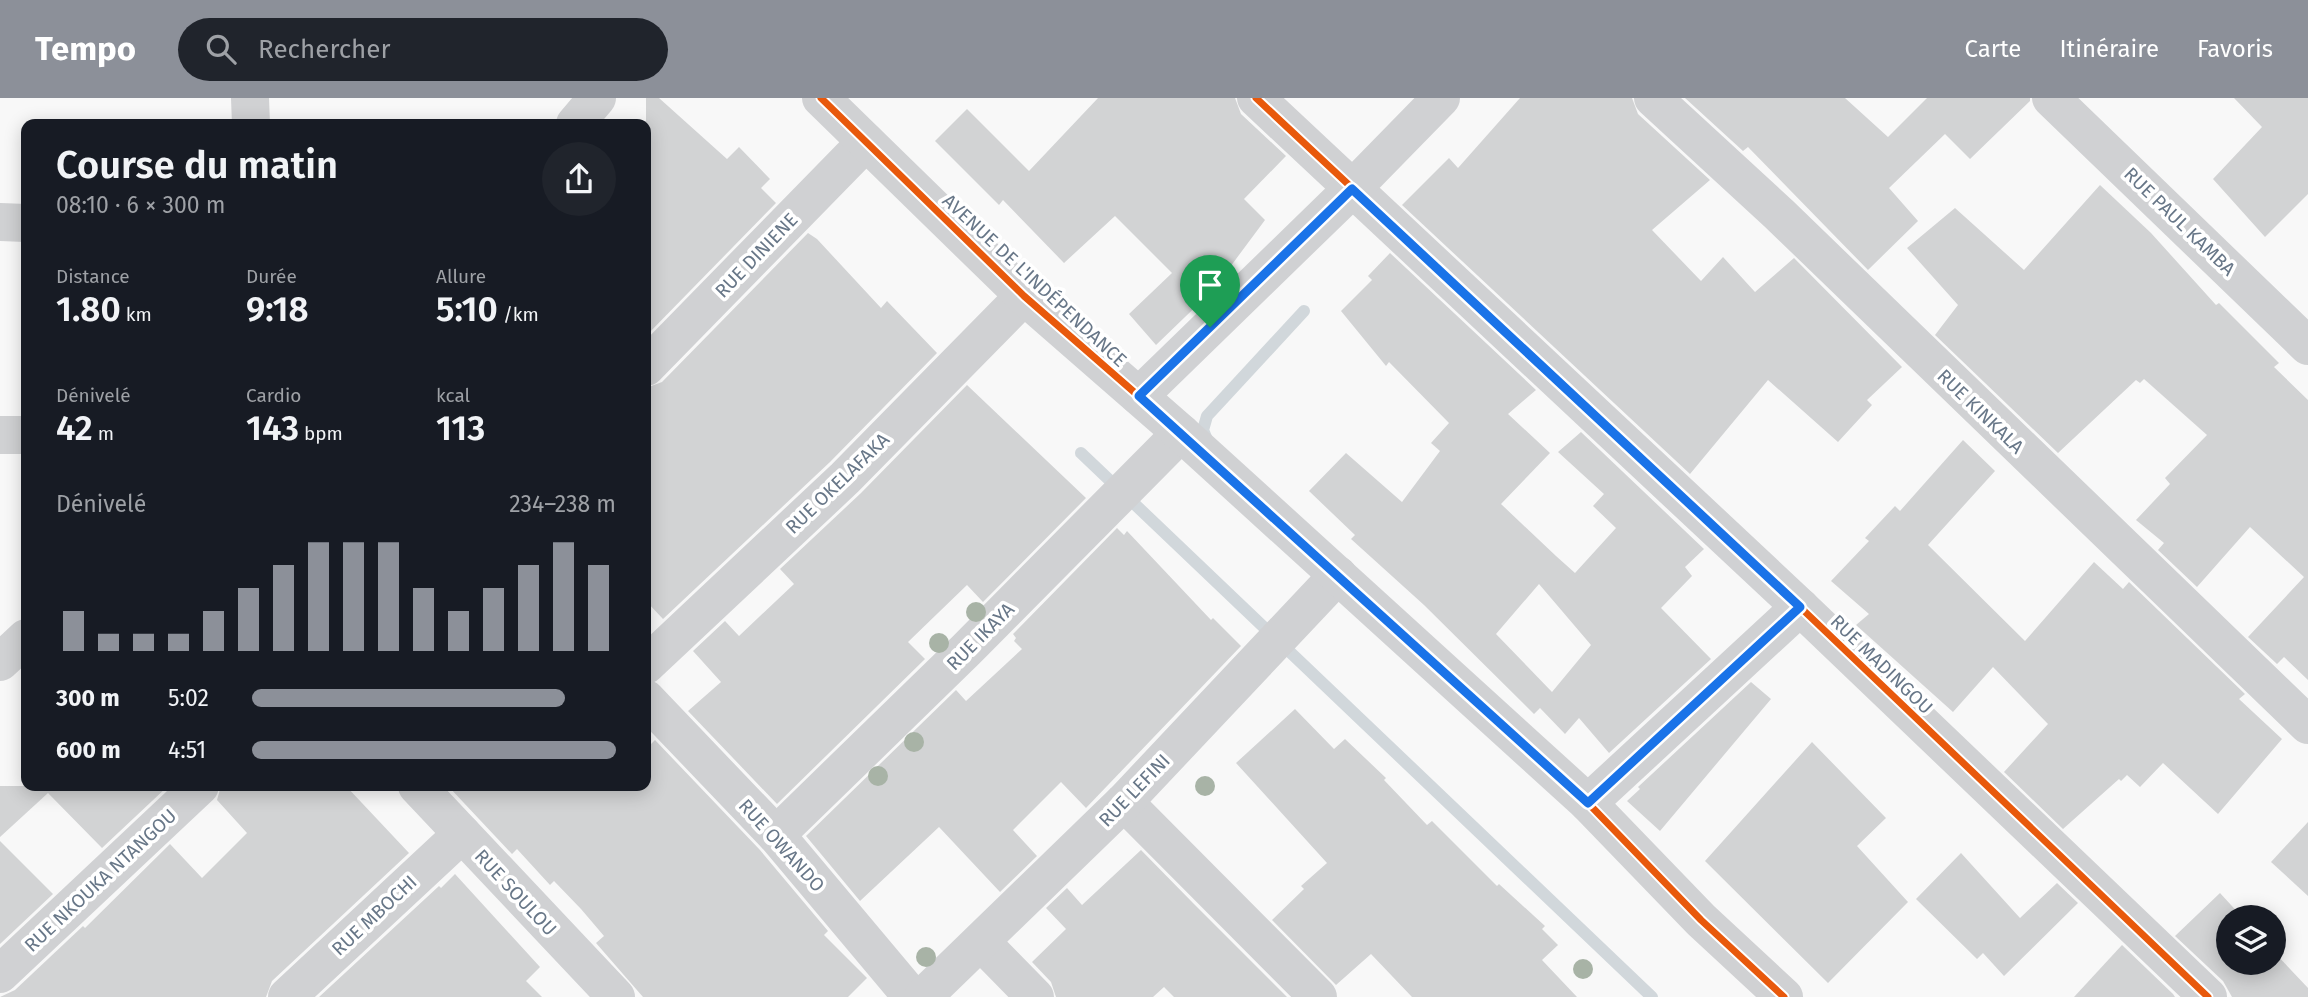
<!DOCTYPE html>
<html lang="fr">
<meta charset="utf-8">
<style>
:root{--surface:#171b24;--page:#20242c;--text:#f1f3f6;--muted:#9ea1a6;--accent:#8c9099}
body{margin:0;font-family:"Fira Sans",sans-serif;background:var(--page);color:var(--text);height:100vh;display:flex;flex-direction:column;font-size:26px;white-space:nowrap}
*{box-sizing:border-box;margin:0}
p{font-size:23px;color:var(--muted)}
.icon{flex:none;width:38px;height:38px;fill:none;stroke:currentColor;stroke-width:2;stroke-linecap:round;stroke-linejoin:round}
.map{position:relative;flex:1;overflow:hidden}
.side{position:absolute;left:21px;top:21px;width:630px;height:672px;display:flex;flex-direction:column;background:var(--surface);border-radius:14px;box-shadow:0 4px 18px #0003}
.side>*{flex:none}
.tools{position:absolute;left:2216px;top:807px;display:grid;gap:14px}
.tools a{display:grid;place-items:center;width:70px;height:70px;border-radius:50%;background:var(--surface);box-shadow:0 4px 18px #0003;font-size:35px}
.pin{position:absolute;display:grid;place-items:center;width:60px;height:60px;color:#fff;margin:-72px -30px;border-radius:50% 50% 50% 0;rotate:-45deg;box-shadow:0 0 7px #0007}
.pin .icon{rotate:45deg}
.round{display:grid;place-items:center;flex:none;width:74px;height:74px;border-radius:37px;background:var(--page)}
.headline{display:flex;align-items:center;justify-content:space-between;height:119px;padding:0 35px}
h1{font-size:38px;font-weight:600;line-height:52px}
.stats{display:grid;grid-template-columns:repeat(3,1fr);gap:10px;height:119px;padding:7px 35px}
.stats div{display:grid;align-content:center}
.stats b{font-size:35px;font-weight:600}
.stats small{font-size:19px;font-weight:400}
.stats p{font-size:19px}
.chart{height:196px;padding:14px 35px}
.chart p{display:flex;justify-content:space-between}
.chart svg{width:100%;height:126px;margin-top:7px;stroke:var(--accent);stroke-width:6}
ul{padding:0 35px;list-style:none;font-size:23px}
li{display:grid;grid-template-columns:112px 84px 1fr;align-items:center;height:52px}
li i{height:18px;border-radius:9px;background:var(--accent)}
header{display:flex;align-items:center;gap:42px;box-sizing:border-box;height:98px;padding:0 35px;background:var(--accent);color:#fff}
header strong{font-size:33px}
nav{display:flex;gap:38px;margin-inline-start:auto;font-size:24px}
.search{width:490px;height:63px;background:var(--page);display:flex;align-items:center;gap:18px;box-sizing:border-box;padding:0 24px;border-radius:38px;color:var(--muted);font-size:26px}
.map>svg:first-child{display:block}
.lines{fill:none;stroke-linecap:round;stroke-linejoin:round}
.stream{stroke:#d1d7db;stroke-width:12}
.building{fill:#d2d3d4;fill-rule:evenodd}
.minor{stroke:#d0d1d3;stroke-width:38}
.tertiary{stroke:#d0d1d3;stroke-width:38}
.cycleway-casing{stroke:#fff;stroke-width:11}
.cycleway{stroke:#e8590c;stroke-width:7}
.tree{fill:#a8b3a6}
.route-casing{stroke:#fff;stroke-width:14}
.route{stroke:#1a73e8;stroke-width:9}
.labels{text-anchor:middle;stroke-width:7;stroke-linejoin:round;paint-order:stroke}
.street-label{font-size:19px;fill:#687788;stroke:#fff}
</style>
<header>
<strong>Tempo</strong>
<div class="search"><svg class="icon" aria-label="search" viewBox="0 0 24 24"><circle cx="10" cy="10" r="6"/><path d="M15 15l6 6"/></svg>Rechercher</div>
<nav><a>Carte</a><a>Itinéraire</a><a>Favoris</a></nav>
</header>
<div class="map">
<svg width="2308" height="899" viewBox="0 0 2308 899">
<rect width="100%" height="100%" fill="#f8f8f8"/>
<g class="lines">
<g class="stream">
<path d="M1208,344L1203,332L1207,318L1304,213"/>
<path d="M1081,355L1652,899"/>
</g>
</g>
<g class="building">
<path d="M646,0H659L727,61L739,49L770,81L761,90L776,105L646,238Z"/>
<path d="M1098,0H1235L1241,16L1286,58L1244,101L1265,122L1213,192L1156,247L1129,216L1172,175L1115,118L1064,165L1003,102L999,107L935,43L967,11L1029,73Z"/>
<path d="M1520,0H1632L1638,16L1710,82L1652,132L1701,183L1723,159L1755,194L1794,160L1902,269L1867,302L1872,307L1838,344L1768,282L1690,376L1402,107L1449,60L1458,70Z"/>
<path d="M1685,0H1845L1888,39L1927,0H2030V3L1970,61L1945,36L1889,90L1918,123L1868,172L1748,49L1743,53Z"/>
<path d="M2234,0H2308V96L2265,139L2213,81L2262,29Z"/>
<path d="M2100,87L2151,135L2216,207L2219,205L2279,265L2274,269L2308,302V582L2284,559L2277,566L2248,539L2304,479L2250,429L2197,489L2158,452L2164,445L2136,422L2170,386L2165,380L2207,337L2144,281L2140,285L2136,282L2058,355L1935,237L1958,207L1907,150L1955,110L2024,172Z"/>
<path d="M808,135L817,141L881,210L887,203L937,255L830,364L663,521L646,503V290L662,284Z"/>
<path d="M1390,155L1536,292L1508,316L1550,355L1501,406L1556,458L1575,475L1616,430L1593,408L1604,396L1558,354L1581,334L1704,451L1685,469L1692,478L1661,510L1711,561L1609,655L1579,620L1565,636L1540,610L1534,616L1424,507L1351,441L1355,437L1309,393L1346,355L1402,404L1440,353L1431,345L1449,325L1389,264L1386,268L1341,213L1372,182L1368,178ZM1539,486L1591,547L1552,594L1496,536Z"/>
<path d="M967,287L1086,400L983,504L967,487L908,544L925,561L777,706L688,613L721,584L693,553L725,523L739,538L794,486L780,471L861,395Z"/>
<path d="M1963,342L1995,373L1928,447L2025,543L2094,464L2123,491L2129,484L2245,596L2239,601L2282,641L2218,716L2163,665L2140,689L2127,677L2121,683L2119,681L2063,731L2004,674L2048,626L1993,569L1953,614L1856,527L1869,516L1831,483L1869,443L1865,440L1895,408L1900,413Z"/>
<path d="M1117,430L1124,437L1127,433L1211,522L1213,520L1241,548L1086,710L1061,684L1013,732L1037,758L1000,794L939,729L860,803L806,738L956,592L966,603L1022,551L1014,543L1016,540L1013,536Z"/>
<path d="M1751,584L1771,601L1660,733L1627,703L1640,691L1638,689Z"/>
<path d="M1295,611L1334,651L1345,641L1386,680L1384,682L1427,727L1432,723L1497,788L1499,786L1545,828L1542,831L1558,847L1542,862L1577,899H1412L1371,856L1336,887L1272,822L1304,791L1301,788L1327,765L1236,665Z"/>
<path d="M655,642L760,752L828,833L824,837L867,880L848,899H643L596,845L604,838L581,811L554,783L550,787L517,751L512,756L448,688H646V651Z"/>
<path d="M1812,644L1886,720L1857,748L1908,804L1828,885L1705,763Z"/>
<path d="M0,688H168L102,750L48,695L0,739Z"/>
<path d="M221,688H346L409,755L272,883L266,899H0L15,892L83,828L85,830L170,746L202,780L247,735L217,702Z"/>
<path d="M2308,724V798L2271,764Z"/>
<path d="M0,743L53,796L0,846Z"/>
<path d="M1141,752L1193,805L1287,899H1174L1164,889L1153,899H1056L1051,884L1032,864L1066,831L1046,810L1067,790L1082,807Z"/>
<path d="M1961,755L2020,820L2057,785L2078,805L2004,878L1983,855L1977,861L1916,801Z"/>
<path d="M455,776L540,869L526,883L542,899H319L439,788L441,790Z"/>
<path d="M2220,795L2242,819H2228V864H2273V853L2308,890V899H2232L2223,883L2175,838Z"/>
<path d="M2122,847L2173,896L2175,899H2074Z"/>
</g>
<g class="lines">
<g class="minor">
<path d="M250,0L251,26"/>
<path d="M1256,0L1800,509L2208,899"/>
<path d="M1653,0L1779,116L2308,627"/>
<path d="M2051,0L2308,248"/>
<path d="M575,26L597,0"/>
<path d="M0,124L26,125"/>
<path d="M646,269L866,44"/>
<path d="M1139,298L1352,91L1441,0"/>
<path d="M0,337H26"/>
<path d="M0,564L26,540"/>
<path d="M646,567L845,380L1024,198"/>
<path d="M646,601L776,737L912,899"/>
<path d="M417,688L616,899"/>
<path d="M1124,704L1318,899"/>
<path d="M1588,705L1800,509"/>
<path d="M776,737L966,552L1181,335"/>
<path d="M982,845L1035,899"/>
<path d="M0,876L200,688"/>
<path d="M287,899L462,736"/>
<path d="M923,899L1124,704L1338,477"/>
</g>
<path class="tertiary" d="M821,0L1024,198L1181,335L1588,705L1701,822L1784,899"/>
<g class="cycleway-casing">
<g id="cycleway">
<path d="M821,0L1024,198L1181,335L1588,705L1701,822L1784,899"/>
<path d="M1256,0L1800,509L2208,899"/>
</g>
</g>
<use href="#cycleway" class="cycleway"/>
</g>
<g class="tree">
<circle cx="976" cy="514" r="10"/>
<circle cx="939" cy="545" r="10"/>
<circle cx="914" cy="644" r="10"/>
<circle cx="878" cy="678" r="10"/>
<circle cx="1205" cy="688" r="10"/>
<circle cx="926" cy="859" r="10"/>
<circle cx="1583" cy="871" r="10"/>
</g>
<g class="lines">
<g class="route-casing">
<path id="route" d="M1352,91L1800,509L1588,705L1139,298Z"/>
</g>
<use href="#route" class="route"/>
</g>
<g class="labels">
<g class="street-label">
<text transform="translate(2180 123) rotate(44)" y="7">RUE PAUL KAMBA</text>
<text transform="translate(756 157) rotate(-46)" y="7">RUE DINIENE</text>
<text transform="translate(1035 182) rotate(43)" y="7">AVENUE DE L'INDÉPENDANCE</text>
<text transform="translate(1981 313) rotate(44)" y="7">RUE KINKALA</text>
<text transform="translate(837 385) rotate(-44)" y="7">RUE OKELAFAKA</text>
<text transform="translate(980 538) rotate(-45)" y="7">RUE IKAYA</text>
<text transform="translate(1882 566) rotate(44)" y="7">RUE MADINGOU</text>
<text transform="translate(1134 692) rotate(-46)" y="7">RUE LEFINI</text>
<text transform="translate(782 747) rotate(48)" y="7">RUE OWANDO</text>
<text transform="translate(100 782) rotate(-43)" y="7">RUE NKOUKA NTANGOU</text>
<text transform="translate(516 794) rotate(47)" y="7">RUE SOULOU</text>
<text transform="translate(374 817) rotate(-43)" y="7">RUE MBOCHI</text>
</g>
</g>
</svg>
<div class="tools">
<a><svg class="icon" aria-label="layers" viewBox="0 0 24 24"><path d="M12 4l9 5-9 5-9-5zM3 14l9 5 9-5"/></svg></a>
</div>
<div class="pin" style="left:1210px;top:229px;background:#1e9e55"><svg class="icon" aria-label="arrive" viewBox="0 0 24 24"><path d="M6 21V4h12l-3 4 3 4H6"/></svg></div>
<section class="side">
<div class="headline"><div><h1>Course du matin</h1><p>08:10 · 6 × 300 m</p></div><a class="round"><svg class="icon" aria-label="share" viewBox="0 0 24 24"><path d="M12 15V3M7 8l5-5 5 5M5 13v7h14v-7"/></svg></a></div>
<div class="stats">
<div><p>Distance</p><b>1.80<small> km</small></b></div>
<div><p>Durée</p><b>9:18</b></div>
<div><p>Allure</p><b>5:10<small> /km</small></b></div>
</div>
<div class="stats">
<div><p>Dénivelé</p><b>42<small> m</small></b></div>
<div><p>Cardio</p><b>143<small> bpm</small></b></div>
<div><p>kcal</p><b>113</b></div>
</div>
<div class="chart"><p><span>Dénivelé</span>234–238 m</p>
<svg viewBox="0 0 160 44" preserveAspectRatio="none"><path d="M5 44V30M15 44V38M25 44V38M35 44V38M45 44V30M55 44V22M65 44V14M75 44V6M85 44V6M95 44V6M105 44V22M115 44V30M125 44V22M135 44V14M145 44V6M155 44V14"/></svg>
</div>
<ul>
<li><b>300 m</b>5:02<i style="width:86%"></i></li>
<li><b>600 m</b>4:51<i style="width:100%"></i></li>
</ul>
</section>
</div>
